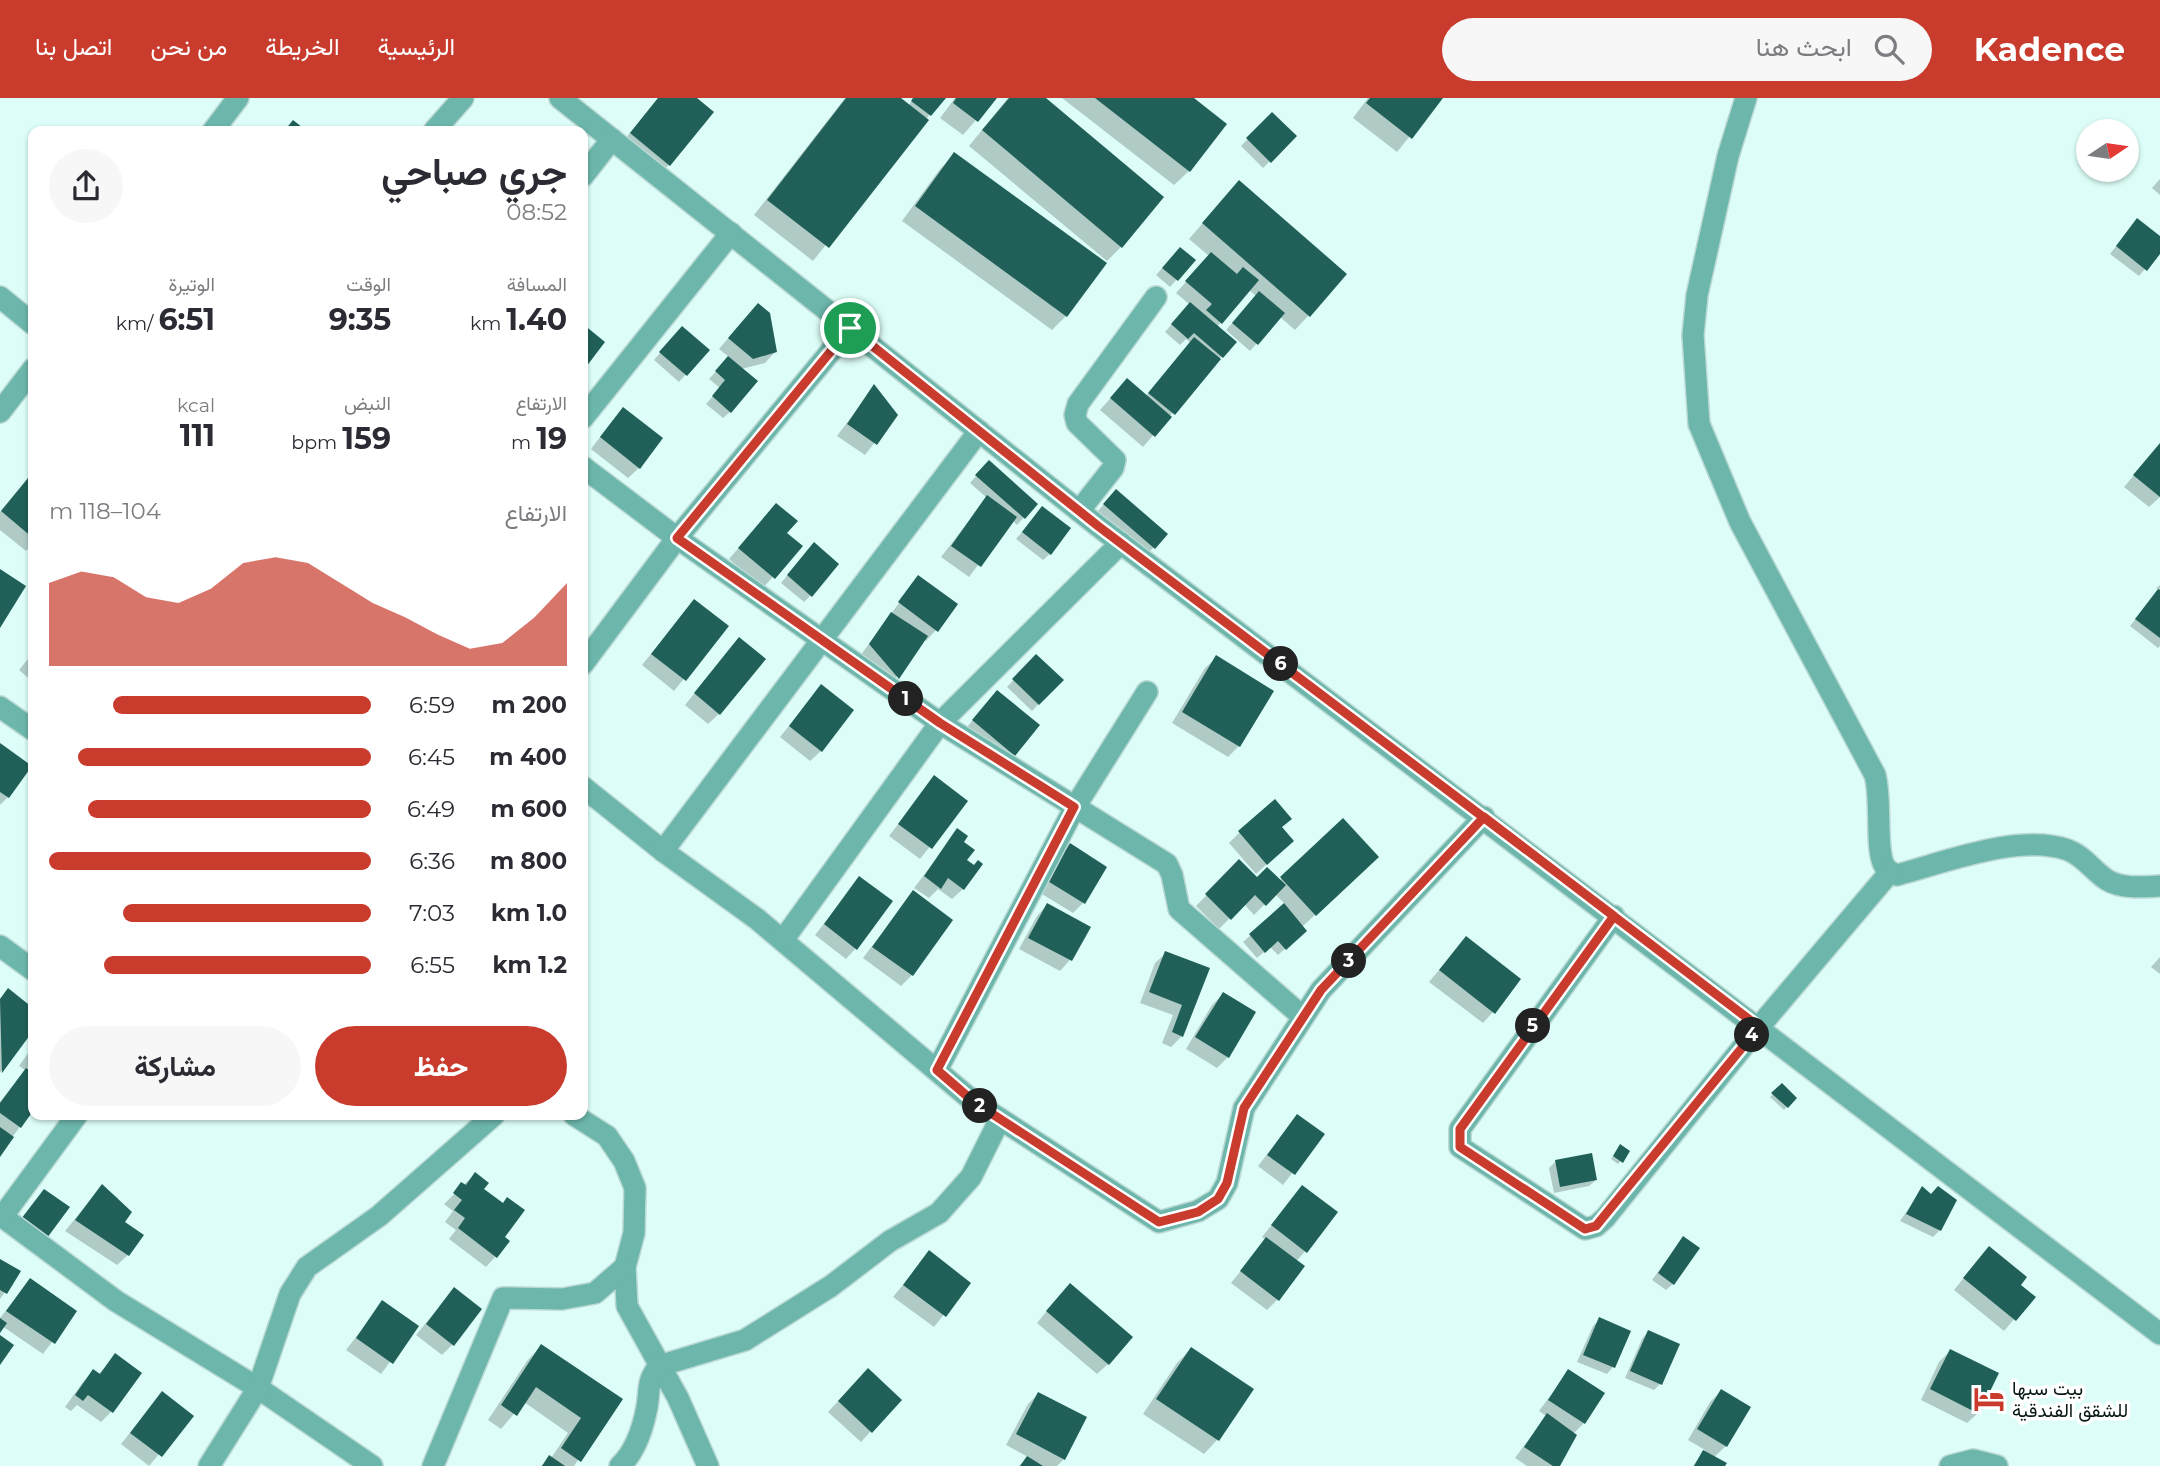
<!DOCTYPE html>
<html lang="ar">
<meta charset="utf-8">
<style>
:root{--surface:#fff;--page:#f7f7f7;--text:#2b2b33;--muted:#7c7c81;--accent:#c83b2d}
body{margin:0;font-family:Montserrat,Vazirmatn,sans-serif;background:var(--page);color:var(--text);direction:rtl;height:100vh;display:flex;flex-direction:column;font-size:26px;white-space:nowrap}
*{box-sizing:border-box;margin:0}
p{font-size:23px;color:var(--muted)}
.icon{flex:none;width:38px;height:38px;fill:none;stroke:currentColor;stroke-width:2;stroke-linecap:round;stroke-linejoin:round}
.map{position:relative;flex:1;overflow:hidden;direction:ltr}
.details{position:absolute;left:28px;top:28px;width:560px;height:994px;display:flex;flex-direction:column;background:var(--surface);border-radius:14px;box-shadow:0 2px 5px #0004;direction:rtl}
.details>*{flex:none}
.needle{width:46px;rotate:77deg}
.buttons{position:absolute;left:2076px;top:21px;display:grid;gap:14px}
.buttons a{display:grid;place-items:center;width:63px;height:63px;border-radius:50%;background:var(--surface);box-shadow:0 2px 5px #0004;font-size:35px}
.pin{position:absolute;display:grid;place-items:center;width:60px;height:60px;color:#fff;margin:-30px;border:4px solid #fff;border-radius:50%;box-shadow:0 2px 7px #0007}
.km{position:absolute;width:35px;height:35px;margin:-18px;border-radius:50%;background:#222;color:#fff;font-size:19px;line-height:35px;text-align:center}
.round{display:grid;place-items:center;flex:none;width:74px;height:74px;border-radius:37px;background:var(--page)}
.head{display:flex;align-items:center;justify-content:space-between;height:119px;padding:0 21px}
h1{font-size:38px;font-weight:700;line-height:52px}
.stats{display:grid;grid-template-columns:repeat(3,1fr);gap:10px;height:119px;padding:7px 21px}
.stats div{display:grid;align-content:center}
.stats b{font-size:30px;font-weight:700}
.stats small{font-size:19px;font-weight:400}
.stats p{font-size:19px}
.chart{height:196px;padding:14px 21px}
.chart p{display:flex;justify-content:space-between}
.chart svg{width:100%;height:126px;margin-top:7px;fill:var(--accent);opacity:.7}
.primary-button{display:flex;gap:14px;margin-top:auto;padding:14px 21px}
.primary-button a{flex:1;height:80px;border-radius:42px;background:var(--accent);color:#fff;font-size:28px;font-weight:700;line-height:80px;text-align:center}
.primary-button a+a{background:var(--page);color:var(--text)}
ul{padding:0 21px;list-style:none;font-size:23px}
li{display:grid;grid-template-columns:112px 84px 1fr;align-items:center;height:52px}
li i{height:18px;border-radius:9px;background:var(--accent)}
header{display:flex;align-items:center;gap:42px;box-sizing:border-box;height:98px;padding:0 35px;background:var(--accent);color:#fff}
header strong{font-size:33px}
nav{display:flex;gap:38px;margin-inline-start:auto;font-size:24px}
.search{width:490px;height:63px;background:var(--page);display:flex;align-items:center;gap:18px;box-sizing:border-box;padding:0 24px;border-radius:38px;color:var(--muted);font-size:26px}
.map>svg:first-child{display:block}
.shadow{fill:#0003}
.building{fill:#216059}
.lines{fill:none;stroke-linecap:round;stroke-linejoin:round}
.minor-casing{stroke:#bbd9d4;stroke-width:24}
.minor{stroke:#6cb6ab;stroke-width:21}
.route-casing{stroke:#fff;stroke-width:14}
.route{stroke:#c83b2d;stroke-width:9}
.labels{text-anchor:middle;stroke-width:7;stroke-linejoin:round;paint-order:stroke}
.poi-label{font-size:19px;fill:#091816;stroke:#fff;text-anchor:start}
</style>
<header>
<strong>Kadence</strong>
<div class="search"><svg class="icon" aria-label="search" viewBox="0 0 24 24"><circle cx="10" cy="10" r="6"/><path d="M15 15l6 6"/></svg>ابحث هنا</div>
<nav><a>الرئيسية</a><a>الخريطة</a><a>من نحن</a><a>اتصل بنا</a></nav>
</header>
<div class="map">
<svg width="2160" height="1368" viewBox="0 0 2160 1368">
<rect width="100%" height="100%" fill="#ddfef8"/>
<g class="shadow">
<path d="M658,0H695L669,67L658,77L621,46Z"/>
<path d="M845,0H898L908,8L914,0H943L813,163L754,117Z"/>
<path d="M955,0H995L963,37L940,20Z"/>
<path d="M1008,0H1043L1121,149L1107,163L969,48Z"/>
<path d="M1062,0H1191L1189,73L1174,87Z"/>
<path d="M1368,0H1441L1397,54L1353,20Z"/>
<path d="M1272,16L1295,38L1263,70L1241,48Z"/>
<path d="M955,56L1066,218L1052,232L902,123L940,71Z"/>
<path d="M2160,81V97L2152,90Z"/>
<path d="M1225,99L1309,217L1295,232L1280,219L1250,253L1226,232L1256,198L1249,192L1217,229L1234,244L1143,349L1100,312L1117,293L1146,298L1191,245L1186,241L1180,247L1165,234L1189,206L1176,195L1209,158L1189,141Z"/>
<path d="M2131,129L2160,140V153L2139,178L2110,156Z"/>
<path d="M1173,158L1193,163L1170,189L1156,177Z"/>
<path d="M747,218L775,254L765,265L741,271L730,314L723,320L706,306L720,290L709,281L729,259L719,251Z"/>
<path d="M675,237L707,252L679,284L654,262Z"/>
<path d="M874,289L896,317L865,357L837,338Z"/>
<path d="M613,322L639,370L628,380L591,351Z"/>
<path d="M2160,346V399L2149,409L2124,389Z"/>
<path d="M982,371L1036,406L1017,427L1012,422L969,479L941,459L987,400L970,385Z"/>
<path d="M33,374V446L26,453L0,432V414Z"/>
<path d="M1109,400L1154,449L1147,456L1098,413Z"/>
<path d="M1042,410L1050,456L1043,462L1016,441Z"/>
<path d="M766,418L800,448L763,490L729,461Z"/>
<path d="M807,454L811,497L804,504L781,485Z"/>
<path d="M918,479L936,532L926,543L924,541L888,590L860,558Z"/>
<path d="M2160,487V548L2158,550L2130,528L2159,492L2156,490Z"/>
<path d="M694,503L726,529L674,593L642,567Z"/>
<path d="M729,552L719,616L708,626L685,607Z"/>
<path d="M33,555V584L19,572Z"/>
<path d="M1036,558L1061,582L1032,613L1007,589Z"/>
<path d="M1216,560L1239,648L1228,659L1172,625L1205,570Z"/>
<path d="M821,588V653L810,663L780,639Z"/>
<path d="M987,605L1014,656L1003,667L963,634Z"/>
<path d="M0,647L8,699L0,707Z"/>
<path d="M934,680L966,703L920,761L889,738Z"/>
<path d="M1343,723L1366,769L1302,829L1298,839L1278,857L1270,849L1257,860L1243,844L1285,806L1275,796L1254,817L1244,806L1219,831L1196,808L1239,764L1257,782L1279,783Z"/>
<path d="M1281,730V753L1256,776L1229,745L1239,735Z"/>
<path d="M958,733L965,763L963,791L952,801L938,791L929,800L914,790Z"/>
<path d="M1070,747L1083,805L1073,815L1037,793Z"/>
<path d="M860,780L856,850L846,861L815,837Z"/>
<path d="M913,794L912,877L901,888L863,860Z"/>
<path d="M1047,807L1088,829L1070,862L1060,873L1019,851L1037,818Z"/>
<path d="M1466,840L1493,914L1483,925L1429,884Z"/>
<path d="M1166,855L1207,871L1182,938L1171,949L1162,945L1173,917L1140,905L1155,865Z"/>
<path d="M2160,859V876L2151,869Z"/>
<path d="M8,893L33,912V930L0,975V901Z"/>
<path d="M1223,896L1228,959L1217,970L1186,951L1212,907Z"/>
<path d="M33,948V1011L0,1056V1004L25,972L19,968Z"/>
<path d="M1782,987L1795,1000L1784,1012L1770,999Z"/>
<path d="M1297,1018L1322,1037L1283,1087L1258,1068Z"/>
<path d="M1618,1051L1621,1063L1618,1066L1611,1061Z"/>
<path d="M1556,1063L1596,1082L1589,1088L1554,1095L1549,1070Z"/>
<path d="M475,1076L502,1140L496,1158L486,1169L449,1141L456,1132L445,1124L453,1113L444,1106Z"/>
<path d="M102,1088L118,1100L116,1103L123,1124L128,1157L117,1167L65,1133Z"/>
<path d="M1302,1089L1336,1115L1296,1164L1277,1202L1267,1212L1231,1185L1266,1142L1262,1139Z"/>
<path d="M1922,1091L1931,1098L1940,1132L1933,1139L1900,1123Z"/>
<path d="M1683,1140L1673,1186L1666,1192L1652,1182Z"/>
<path d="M929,1155L969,1185L934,1229L893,1199Z"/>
<path d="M1979,1161L2033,1199L2004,1233L1954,1192Z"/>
<path d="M0,1163L19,1174L0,1201Z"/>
<path d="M30,1182L75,1213L43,1256L2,1228L0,1232V1220Z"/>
<path d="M454,1191L453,1246L442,1257L416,1237Z"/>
<path d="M1059,1198L1108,1266L1097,1276L1037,1225Z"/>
<path d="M383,1204L417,1228L381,1276L346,1252Z"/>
<path d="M1600,1221L1629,1233L1613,1269L1607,1276L1577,1264L1593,1228Z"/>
<path d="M1648,1234L1660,1286L1654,1292L1625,1280L1642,1241Z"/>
<path d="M541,1248L620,1301L574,1368H541L551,1360L568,1335L524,1304L501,1331L488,1322L527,1263Z"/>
<path d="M1191,1251L1218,1341L1204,1356L1143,1316L1177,1265Z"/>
<path d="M1950,1253L1978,1315L1967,1325L1921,1302L1939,1264Z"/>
<path d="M115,1258L111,1314L101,1324L77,1307L71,1313L65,1309L83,1284L94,1273L98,1277Z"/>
<path d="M1568,1274L1584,1325L1573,1336L1558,1368H1527L1515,1360L1546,1318L1539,1313Z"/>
<path d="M857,1283L871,1333L861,1344L828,1314Z"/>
<path d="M1721,1293L1726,1348L1713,1360L1724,1368H1693L1705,1352L1688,1342L1710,1304Z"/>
<path d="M162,1295L191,1318L149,1368L121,1346Z"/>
<path d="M1038,1296L1064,1361L1057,1368H1019L1028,1359L1006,1347L1028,1306Z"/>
</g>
<g class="building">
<path d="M658,0H697L714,14L670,68L630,35Z"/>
<path d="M846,0H901L929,22L829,150L767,102Z"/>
<path d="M913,0H946L931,18L911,3Z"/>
<path d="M956,0H997L978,24L953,5Z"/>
<path d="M1009,0H1046L1164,99L1122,150L982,32Z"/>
<path d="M1095,0H1194L1227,26L1190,74Z"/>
<path d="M1370,0H1443L1412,41L1366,5Z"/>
<path d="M1272,14L1297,38L1271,65L1246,40Z"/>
<path d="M293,22L307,33H284Z"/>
<path d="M954,54L1107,165L1067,219L915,108Z"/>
<path d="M1239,82L1347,176L1310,219L1202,125Z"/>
<path d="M2137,120L2160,138V156L2147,173L2116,148Z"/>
<path d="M1180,149L1196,162L1178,183L1162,170Z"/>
<path d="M1211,154L1237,176L1243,169L1259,182L1222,226L1206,212L1212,206L1185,183Z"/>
<path d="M1259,193L1285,215L1258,247L1232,225Z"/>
<path d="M1190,204L1237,244L1223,260L1194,235L1188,241L1171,226Z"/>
<path d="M758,205L770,215L777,254L753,261L728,240Z"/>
<path d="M583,226L605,244L583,273Z"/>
<path d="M682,228L710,252L687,278L659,254Z"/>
<path d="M1194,239L1221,261L1175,317L1148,295Z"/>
<path d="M728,258L758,283L731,315L712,298L725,282L715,273Z"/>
<path d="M1127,280L1172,319L1155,339L1110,300Z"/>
<path d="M874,286L898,317L877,347L847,326Z"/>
<path d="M623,309L663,340L640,371L600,339Z"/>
<path d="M2160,345V399L2133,377Z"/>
<path d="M989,362L1038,406L1025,421L975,377Z"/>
<path d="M33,374V440L1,413Z"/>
<path d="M1116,391L1168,436L1155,451L1103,406Z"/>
<path d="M987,397L1017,419L981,469L951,448Z"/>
<path d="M776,405L798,423L787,435L803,448L775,481L738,450Z"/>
<path d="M1042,408L1071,430L1051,457L1022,434Z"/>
<path d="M814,444L839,466L812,499L787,477Z"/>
<path d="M0,471L26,488L0,530Z"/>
<path d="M918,477L958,506L938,534L898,504Z"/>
<path d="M2158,491L2160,492V540L2135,521Z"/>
<path d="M694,501L729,528L686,583L651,556Z"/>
<path d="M891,514L928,538L899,581L869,546Z"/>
<path d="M739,539L766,561L720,617L694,595Z"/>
<path d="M1036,556L1064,582L1039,607L1012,581Z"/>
<path d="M1216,557L1274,593L1240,649L1182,614Z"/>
<path d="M821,586L854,612L822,654L789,628Z"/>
<path d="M997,592L1040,627L1015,658L972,622Z"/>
<path d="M0,645L32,668L9,700L0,694Z"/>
<path d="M934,677L968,703L932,751L898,726Z"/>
<path d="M1275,701L1292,721L1282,729L1294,743L1267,767L1238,733Z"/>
<path d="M1343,720L1379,759L1316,818L1280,779Z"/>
<path d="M957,730L968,738L964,744L975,752L967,762L974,767L978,762L983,766L964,792L948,780L941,791L924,778Z"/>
<path d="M1070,745L1107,769L1085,806L1046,782Z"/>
<path d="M1239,761L1257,779L1267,769L1286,787L1266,808L1255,797L1231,822L1205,796Z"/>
<path d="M859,778L893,803L857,852L824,826Z"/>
<path d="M913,792L953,822L913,878L872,849Z"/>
<path d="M1047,805L1091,829L1072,863L1028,840Z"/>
<path d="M1284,805L1307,833L1286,852L1278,843L1265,855L1249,836Z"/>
<path d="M1466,838L1521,881L1495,916L1439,872Z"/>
<path d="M1165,853L1210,870L1183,939L1172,934L1182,907L1149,894Z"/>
<path d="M8,890L33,910V933L2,975L0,901Z"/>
<path d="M1223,894L1256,914L1229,960L1195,939Z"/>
<path d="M26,970L33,975V1013L21,1030L0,1015V1005Z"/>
<path d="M1782,985L1797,1000L1788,1010L1771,995Z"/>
<path d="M1297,1016L1325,1036L1295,1077L1267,1057Z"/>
<path d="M0,1029L14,1039L0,1059Z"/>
<path d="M1620,1046L1630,1053L1623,1065L1613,1058Z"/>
<path d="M1592,1055L1597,1082L1560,1089L1555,1062Z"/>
<path d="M475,1074L489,1085L484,1091L503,1105L507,1099L525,1112L505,1139L510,1143L497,1160L458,1130L465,1120L454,1112L462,1102L453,1095L461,1084L466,1087Z"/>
<path d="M102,1086L132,1114L125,1124L144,1137L129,1158L75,1122Z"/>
<path d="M1302,1087L1338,1114L1307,1155L1271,1127Z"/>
<path d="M1922,1088L1931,1096L1938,1088L1957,1102L1941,1133L1906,1116Z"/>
<path d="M44,1091L70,1109L47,1140L21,1121Z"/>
<path d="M1683,1138L1700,1150L1674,1187L1658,1175Z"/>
<path d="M1266,1139L1305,1168L1279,1203L1240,1173Z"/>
<path d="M1989,1148L2027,1179L2021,1187L2036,1199L2016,1223L1963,1180Z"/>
<path d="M929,1152L971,1185L946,1219L903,1187Z"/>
<path d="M0,1161L21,1173L7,1196L0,1192Z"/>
<path d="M30,1180L77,1213L55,1246L6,1213Z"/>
<path d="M1070,1185L1133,1239L1109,1267L1046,1213Z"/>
<path d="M454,1189L482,1211L454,1248L426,1226Z"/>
<path d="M382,1202L419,1228L393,1266L356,1240Z"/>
<path d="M1599,1219L1631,1233L1615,1270L1583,1257Z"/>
<path d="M0,1220L7,1225L0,1235Z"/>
<path d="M1648,1232L1680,1246L1662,1287L1630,1273Z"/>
<path d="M0,1237L14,1247L0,1267Z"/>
<path d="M541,1246L623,1301L581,1364L561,1350L581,1320L536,1289L517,1318L501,1307Z"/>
<path d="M1191,1249L1254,1291L1219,1343L1156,1301Z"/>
<path d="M1950,1251L1999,1275L1979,1316L1930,1291Z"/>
<path d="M115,1255L142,1275L113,1315L88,1297L83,1303L75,1297L93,1271L100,1276Z"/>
<path d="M868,1270L902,1302L872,1335L838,1303Z"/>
<path d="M1568,1271L1605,1295L1585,1326L1548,1302Z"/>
<path d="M1721,1291L1751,1309L1727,1349L1697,1331Z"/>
<path d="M162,1293L194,1318L162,1359L130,1335Z"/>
<path d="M1038,1294L1087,1319L1065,1362L1016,1336Z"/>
<path d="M1547,1315L1577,1337L1560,1368H1553L1524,1349Z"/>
<path d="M1703,1352L1727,1365L1725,1368H1694Z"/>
<path d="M549,1357L565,1368H542Z"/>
<path d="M1027,1358L1043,1368H1020Z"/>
</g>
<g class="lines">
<g class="minor-casing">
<g id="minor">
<path d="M560,0L1098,428L2160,1236"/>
<path d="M1746,0L1728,58L1697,197L1693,237L1699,326L1740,424L1875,677C1882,702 1875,750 1884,767C1887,773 1892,775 1897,777C1946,764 2019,735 2068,752C2084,758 2093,773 2107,782C2122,791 2143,789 2160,788"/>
<path d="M213,33L238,0"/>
<path d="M434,33L463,0"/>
<path d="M583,78L612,41"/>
<path d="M0,199L33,226"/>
<path d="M0,314L33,271"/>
<path d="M583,320L731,135"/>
<path d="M583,369L677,440L940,625L1167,766L1172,777L1179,811L1303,919"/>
<path d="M1079,413L1113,370L1115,362L1077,325L1075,317L1078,306L1156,199"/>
<path d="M583,566L677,440L850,230"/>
<path d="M0,609L33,632"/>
<path d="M583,689L663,753L757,821L974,1004L1159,1124L1198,1113L1218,1101L1227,1085L1244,1010L1321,892L1484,719"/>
<path d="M663,753L979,333"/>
<path d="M1614,818L1460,1031V1049L1585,1131L1596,1128L1605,1120L1759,929L1890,774"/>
<path d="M783,842L940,625L1121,445"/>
<path d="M0,848L33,872"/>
<path d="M937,972L1075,709L1147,594"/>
<path d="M574,1017L607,1038L624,1063L635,1090L634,1135L625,1169L627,1208L678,1300L708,1368"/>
<path d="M0,1117L116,1203L258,1290L372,1368"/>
<path d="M2,1119L77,1017"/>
<path d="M209,1368L258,1290L290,1196L307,1169L379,1118L494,1017"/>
<path d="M433,1368L503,1200L562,1201L595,1195L625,1169"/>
<path d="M620,1368C636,1353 643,1330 647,1309C650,1291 647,1282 659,1268L745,1242L831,1188L890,1143L939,1115L971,1079L1000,1021"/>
<path d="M1950,1368L1973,1362L1997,1368"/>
</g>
</g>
<use href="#minor" class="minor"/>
</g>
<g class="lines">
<g class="route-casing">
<path id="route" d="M850,230L677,440L940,625L1074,709L937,972L974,1004L1159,1124L1198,1114L1218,1101L1227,1085L1244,1010L1321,892L1484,719L1759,929L1596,1128L1585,1131L1460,1049V1031L1614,818L1098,428L850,230"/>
</g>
<use href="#route" class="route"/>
</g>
<defs>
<g id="hotel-bare" transform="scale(2.415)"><path d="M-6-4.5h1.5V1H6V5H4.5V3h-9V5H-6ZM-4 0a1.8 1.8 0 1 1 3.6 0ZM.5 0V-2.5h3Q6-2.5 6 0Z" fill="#c83b2d" stroke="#fff" stroke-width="2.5" paint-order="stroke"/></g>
</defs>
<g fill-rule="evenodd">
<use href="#hotel-bare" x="1989" y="1301"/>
</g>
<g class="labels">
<g class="poi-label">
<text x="2012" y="1297">بيت سبها<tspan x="2012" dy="22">للشقق الفندقية</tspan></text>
</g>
</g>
</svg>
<div class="buttons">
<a><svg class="needle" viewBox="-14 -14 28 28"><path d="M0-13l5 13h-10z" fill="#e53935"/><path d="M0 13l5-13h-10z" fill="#7c7c81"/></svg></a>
</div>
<div class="pin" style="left:850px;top:230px;background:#1e9e55"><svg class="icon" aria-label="arrive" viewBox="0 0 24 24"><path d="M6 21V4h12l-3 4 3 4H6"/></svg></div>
<b class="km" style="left:906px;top:601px">1</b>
<b class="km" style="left:980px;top:1008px">2</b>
<b class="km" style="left:1349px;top:863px">3</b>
<b class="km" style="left:1752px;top:937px">4</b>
<b class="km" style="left:1533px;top:928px">5</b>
<b class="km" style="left:1281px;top:566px">6</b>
<section class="details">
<div class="head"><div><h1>جري صباحي</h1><p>08:52</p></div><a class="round"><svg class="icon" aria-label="share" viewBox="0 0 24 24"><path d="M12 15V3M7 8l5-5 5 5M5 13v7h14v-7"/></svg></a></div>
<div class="stats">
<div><p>المسافة</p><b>1.40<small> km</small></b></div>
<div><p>الوقت</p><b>9:35</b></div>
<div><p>الوتيرة</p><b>6:51<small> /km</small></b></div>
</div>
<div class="stats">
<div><p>الارتفاع</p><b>19<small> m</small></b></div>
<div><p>النبض</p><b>159<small> bpm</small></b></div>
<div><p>kcal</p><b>111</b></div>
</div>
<div class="chart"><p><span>الارتفاع</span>104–118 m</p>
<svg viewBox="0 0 160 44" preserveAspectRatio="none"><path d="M0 44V15L10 11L20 13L30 20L40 22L50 17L60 8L70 6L80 8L90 15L100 22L110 27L120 33L130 38L140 36L150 27L160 15V44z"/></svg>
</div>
<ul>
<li><b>200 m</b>6:59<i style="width:80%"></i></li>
<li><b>400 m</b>6:45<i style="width:91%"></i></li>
<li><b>600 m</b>6:49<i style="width:88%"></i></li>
<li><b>800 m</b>6:36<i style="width:100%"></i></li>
<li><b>1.0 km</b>7:03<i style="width:77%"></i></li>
<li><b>1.2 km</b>6:55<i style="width:83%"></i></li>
</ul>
<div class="primary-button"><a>حفظ</a><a>مشاركة</a></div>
</section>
</div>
